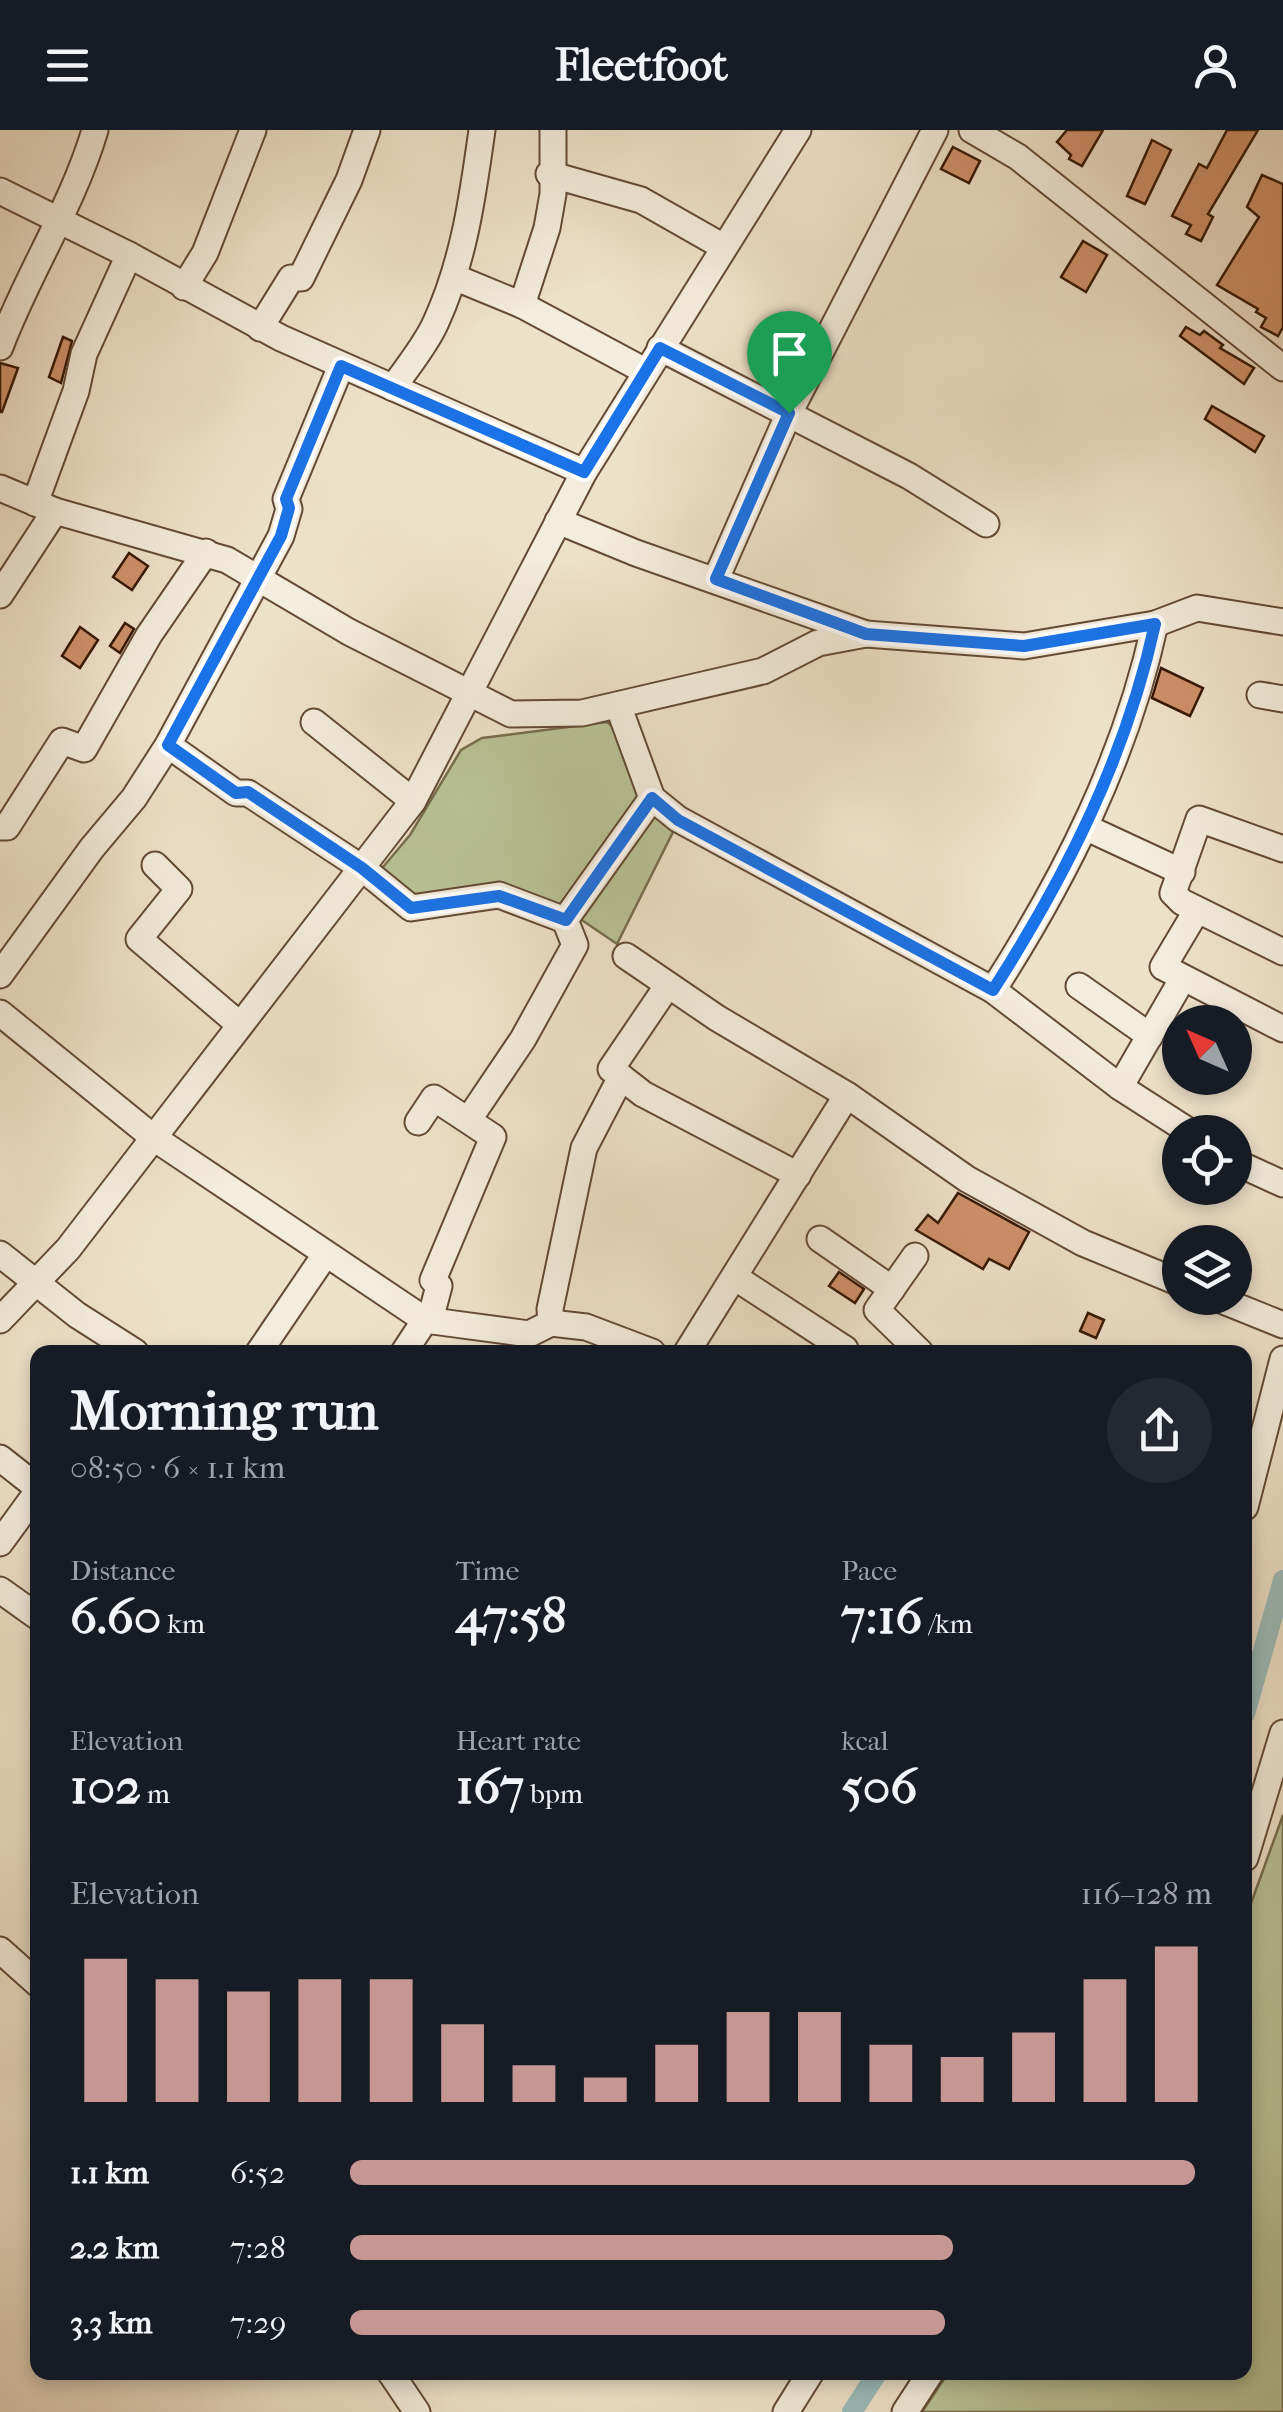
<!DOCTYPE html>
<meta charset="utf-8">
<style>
:root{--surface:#171b24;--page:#242831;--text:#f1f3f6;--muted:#9ea1a6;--accent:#c59692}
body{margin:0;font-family:"IM FELL French Canon",serif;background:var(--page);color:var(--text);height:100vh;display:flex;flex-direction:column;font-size:38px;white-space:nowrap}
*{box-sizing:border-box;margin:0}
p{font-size:32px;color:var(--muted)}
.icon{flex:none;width:55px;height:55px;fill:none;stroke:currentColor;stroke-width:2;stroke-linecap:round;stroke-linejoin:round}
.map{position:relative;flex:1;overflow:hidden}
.sheet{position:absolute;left:30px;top:1215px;width:1222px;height:1035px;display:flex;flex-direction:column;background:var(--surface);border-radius:20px;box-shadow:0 5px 15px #0003}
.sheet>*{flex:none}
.needle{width:65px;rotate:315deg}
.controls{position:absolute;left:1162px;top:875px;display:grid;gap:20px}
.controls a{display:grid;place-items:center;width:90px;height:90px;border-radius:50%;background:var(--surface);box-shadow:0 5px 15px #0003;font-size:50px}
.pin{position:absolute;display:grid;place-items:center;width:85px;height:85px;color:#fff;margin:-102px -42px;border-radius:50% 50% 50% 0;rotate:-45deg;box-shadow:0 0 10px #0007}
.pin .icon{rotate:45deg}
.round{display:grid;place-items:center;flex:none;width:105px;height:105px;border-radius:52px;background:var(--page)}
.head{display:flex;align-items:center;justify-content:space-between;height:170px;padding:0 40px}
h1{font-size:55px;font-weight:700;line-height:75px}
.metrics{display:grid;grid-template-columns:repeat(3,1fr);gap:15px;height:170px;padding:10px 40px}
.metrics div{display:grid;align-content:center}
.metrics b{font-size:50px;font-weight:700}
.metrics small{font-size:28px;font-weight:400}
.metrics p{font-size:28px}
.chart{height:280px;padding:20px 40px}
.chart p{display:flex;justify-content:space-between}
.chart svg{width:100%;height:180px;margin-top:10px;stroke:var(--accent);stroke-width:6}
ul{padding:0 40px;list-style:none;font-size:32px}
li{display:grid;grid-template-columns:160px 120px 1fr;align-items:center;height:75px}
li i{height:25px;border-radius:12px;background:var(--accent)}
header{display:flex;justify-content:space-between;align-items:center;height:130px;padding:0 40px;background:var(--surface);font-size:45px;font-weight:700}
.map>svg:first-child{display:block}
.green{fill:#b9c396;stroke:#786e4d;stroke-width:2.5}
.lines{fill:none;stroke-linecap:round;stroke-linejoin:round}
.canal{stroke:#9abcbb;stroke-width:20}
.building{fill:#cf916b;stroke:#361804;stroke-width:2.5}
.minor-casing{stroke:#644a35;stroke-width:29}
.minor{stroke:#f4ecdc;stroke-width:25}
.route-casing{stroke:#fff;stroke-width:20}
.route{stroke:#1a73e8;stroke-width:12}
</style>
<header><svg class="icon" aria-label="menu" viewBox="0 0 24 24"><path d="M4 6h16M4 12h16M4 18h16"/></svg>Fleetfoot<svg class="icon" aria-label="person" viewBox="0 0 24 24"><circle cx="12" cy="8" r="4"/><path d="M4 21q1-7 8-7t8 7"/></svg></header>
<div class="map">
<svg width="1283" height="2282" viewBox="0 0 1283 2282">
<rect width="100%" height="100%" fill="#eee1c9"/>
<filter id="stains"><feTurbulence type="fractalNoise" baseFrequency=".002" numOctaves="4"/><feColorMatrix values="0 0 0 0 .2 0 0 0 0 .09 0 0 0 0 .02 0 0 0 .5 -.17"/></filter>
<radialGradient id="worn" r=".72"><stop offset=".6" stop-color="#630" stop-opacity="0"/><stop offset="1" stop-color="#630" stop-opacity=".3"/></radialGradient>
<g class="green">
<path d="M607,592L646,624L637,666L674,700L617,814L567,780L412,773L378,743L410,705L461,620L482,608Z"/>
<path d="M1283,1685V2282H922L948,2243L1245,2242V1790Z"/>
</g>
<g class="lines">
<g class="canal">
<path d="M1245,1584L1283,1450"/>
<path d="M852,2282L878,2242"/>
</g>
</g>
<g class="building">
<path d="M1067,0H1103L1082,36L1069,29L1071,25L1057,12Z"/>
<path d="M1227,0H1258L1208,84L1213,87L1201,111L1186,104L1191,95L1172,86L1199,34L1207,38Z"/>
<path d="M1152,10L1171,20L1145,74L1127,66Z"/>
<path d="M953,17L980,31L969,53L941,39Z"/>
<path d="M1262,45L1283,54V197L1278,206L1261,197L1266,188L1256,182L1258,179L1217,155L1259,87L1247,77Z"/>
<path d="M1083,111L1107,125L1086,162L1061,147Z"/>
<path d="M1186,197L1200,205L1204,201L1223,215L1220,218L1254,238L1244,254L1180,206Z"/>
<path d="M63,207L72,211L61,253L49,247Z"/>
<path d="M0,233L18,238L2,282H0Z"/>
<path d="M1212,276L1264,306L1255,322L1205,289Z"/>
<path d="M129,423L148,436L132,460L113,447Z"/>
<path d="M125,493L134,499L120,523L110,516Z"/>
<path d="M80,497L98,510L80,538L62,526Z"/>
<path d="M1161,538L1203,558L1190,586L1152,568Z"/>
<path d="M958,1063L1029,1102L1009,1139L989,1129L983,1139L916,1100L928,1085L938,1093Z"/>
<path d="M839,1142L864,1159L855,1173L829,1156Z"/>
<path d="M1088,1183L1104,1190L1096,1208L1080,1201Z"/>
</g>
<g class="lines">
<g class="minor-casing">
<g id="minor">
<path d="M972,0L1018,27L1283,238"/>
<path d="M549,44L641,70L722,116"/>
<path d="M0,61L129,125L281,208L584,342"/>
<path d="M454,147L522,175L645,241"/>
<path d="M184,157L205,123L253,0"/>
<path d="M522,175L547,98L553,64V0"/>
<path d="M260,198L291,148H301L349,50L367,0"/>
<path d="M0,217C28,143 73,75 95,0"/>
<path d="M660,218L909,346L986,394"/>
<path d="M393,258C407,237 426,215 436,192C464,131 473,65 482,0"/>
<path d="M0,358L55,381L227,430L349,502L511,584L582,583L763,541L818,513L866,504L1024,516L1155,494L1197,478L1283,492"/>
<path d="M35,373L76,261L84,224L129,125"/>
<path d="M558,391L636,423L866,504"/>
<path d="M716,449L789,283L935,0"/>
<path d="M0,465L55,381"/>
<path d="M1260,565L1283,569"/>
<path d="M618,575L652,668L678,689L993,860L1120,957L1190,1002"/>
<path d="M314,592L413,671"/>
<path d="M168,615L236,663H248L362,738L411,778L499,765L565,790"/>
<path d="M0,697H7L62,611L84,619L149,505L206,422"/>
<path d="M1085,697L1182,742"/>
<path d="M1283,719L1199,689L1173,763L1182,772L1283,822"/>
<path d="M155,735L179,759L139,809L240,895"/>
<path d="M1197,780L1163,837L1283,899"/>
<path d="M626,826L717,888L847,965L967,1049L1083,1113L1180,1153"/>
<path d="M0,845L92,718L134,668L168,615L281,406L289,379L286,369L341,236"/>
<path d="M668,855L611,939L643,964L798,1045"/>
<path d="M1079,856L1150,906"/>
<path d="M993,860C1066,746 1126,627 1155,494"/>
<path d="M0,883L154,1008L425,1190L529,1204L551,1193L586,1197L652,1222"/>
<path d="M1120,957L1183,848"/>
<path d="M469,989L523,909L575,815L565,790L652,668"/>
<path d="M418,992L434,968L493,1007L433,1150L439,1156L430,1190"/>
<path d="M1235,1032L1283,1054"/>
<path d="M820,1109L892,1159"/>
<path d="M0,1124L77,1185L135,1222"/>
<path d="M915,1126L877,1180L920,1222"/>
<path d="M736,1148L845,1219L841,1222"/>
<path d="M1216,1168L1283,1195"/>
<path d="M0,1190L68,1119L413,671L584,342L798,0"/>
<path d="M551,1193L550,1179L584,1018L621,947"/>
<path d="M259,1222L325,1125"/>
<path d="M404,1222L425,1190"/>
<path d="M687,1222L847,965"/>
<path d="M0,1328L38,1358"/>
<path d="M1245,1377L1283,1229"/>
<path d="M0,1413L38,1361"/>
<path d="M0,1460L38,1487"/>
<path d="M1245,1728L1283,1603"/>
<path d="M0,1820L38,1854"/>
<path d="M390,2242L417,2282"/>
<path d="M786,2282L811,2242"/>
<path d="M905,2282L931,2242"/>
</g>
</g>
<use href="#minor" class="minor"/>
</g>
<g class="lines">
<g class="route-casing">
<path id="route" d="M660,218L789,283L716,449L866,504L1024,516L1155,494C1126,627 1066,746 993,860L678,690L652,668L566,790L499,766L411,778L362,738L248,662L236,663L168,615L281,406L289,378L286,369L341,236L584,342Z"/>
</g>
<use href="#route" class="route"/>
</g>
<rect width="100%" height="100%" filter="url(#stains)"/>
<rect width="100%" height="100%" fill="url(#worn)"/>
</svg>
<div class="controls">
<a><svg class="needle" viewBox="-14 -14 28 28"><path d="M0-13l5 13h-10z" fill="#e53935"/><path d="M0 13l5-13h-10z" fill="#9ea1a6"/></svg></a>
<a><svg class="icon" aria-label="locate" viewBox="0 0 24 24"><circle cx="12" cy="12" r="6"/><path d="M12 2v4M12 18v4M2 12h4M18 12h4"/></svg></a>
<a><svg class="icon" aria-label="layers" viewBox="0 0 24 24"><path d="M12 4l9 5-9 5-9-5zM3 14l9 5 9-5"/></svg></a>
</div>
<div class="pin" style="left:789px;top:283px;background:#1e9e55"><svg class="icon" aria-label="arrive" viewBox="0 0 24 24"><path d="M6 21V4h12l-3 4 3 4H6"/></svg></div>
<section class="sheet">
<div class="head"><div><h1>Morning run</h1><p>08:50 · 6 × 1.1 km</p></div><a class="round"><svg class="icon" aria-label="share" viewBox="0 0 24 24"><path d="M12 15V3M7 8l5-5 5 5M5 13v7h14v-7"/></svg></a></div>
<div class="metrics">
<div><p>Distance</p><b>6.60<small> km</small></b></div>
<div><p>Time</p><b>47:58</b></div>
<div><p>Pace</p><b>7:16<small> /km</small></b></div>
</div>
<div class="metrics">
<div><p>Elevation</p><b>102<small> m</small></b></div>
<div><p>Heart rate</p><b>167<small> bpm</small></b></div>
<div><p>kcal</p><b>506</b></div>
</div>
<div class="chart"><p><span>Elevation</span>116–128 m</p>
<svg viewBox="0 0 160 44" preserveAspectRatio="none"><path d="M5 44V9M15 44V14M25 44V17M35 44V14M45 44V14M55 44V25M65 44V35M75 44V38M85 44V30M95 44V22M105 44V22M115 44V30M125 44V33M135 44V27M145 44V14M155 44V6"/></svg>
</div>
<ul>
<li><b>1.1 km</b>6:52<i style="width:98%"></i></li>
<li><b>2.2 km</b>7:28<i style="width:70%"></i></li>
<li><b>3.3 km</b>7:29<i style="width:69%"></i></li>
</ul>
</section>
</div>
